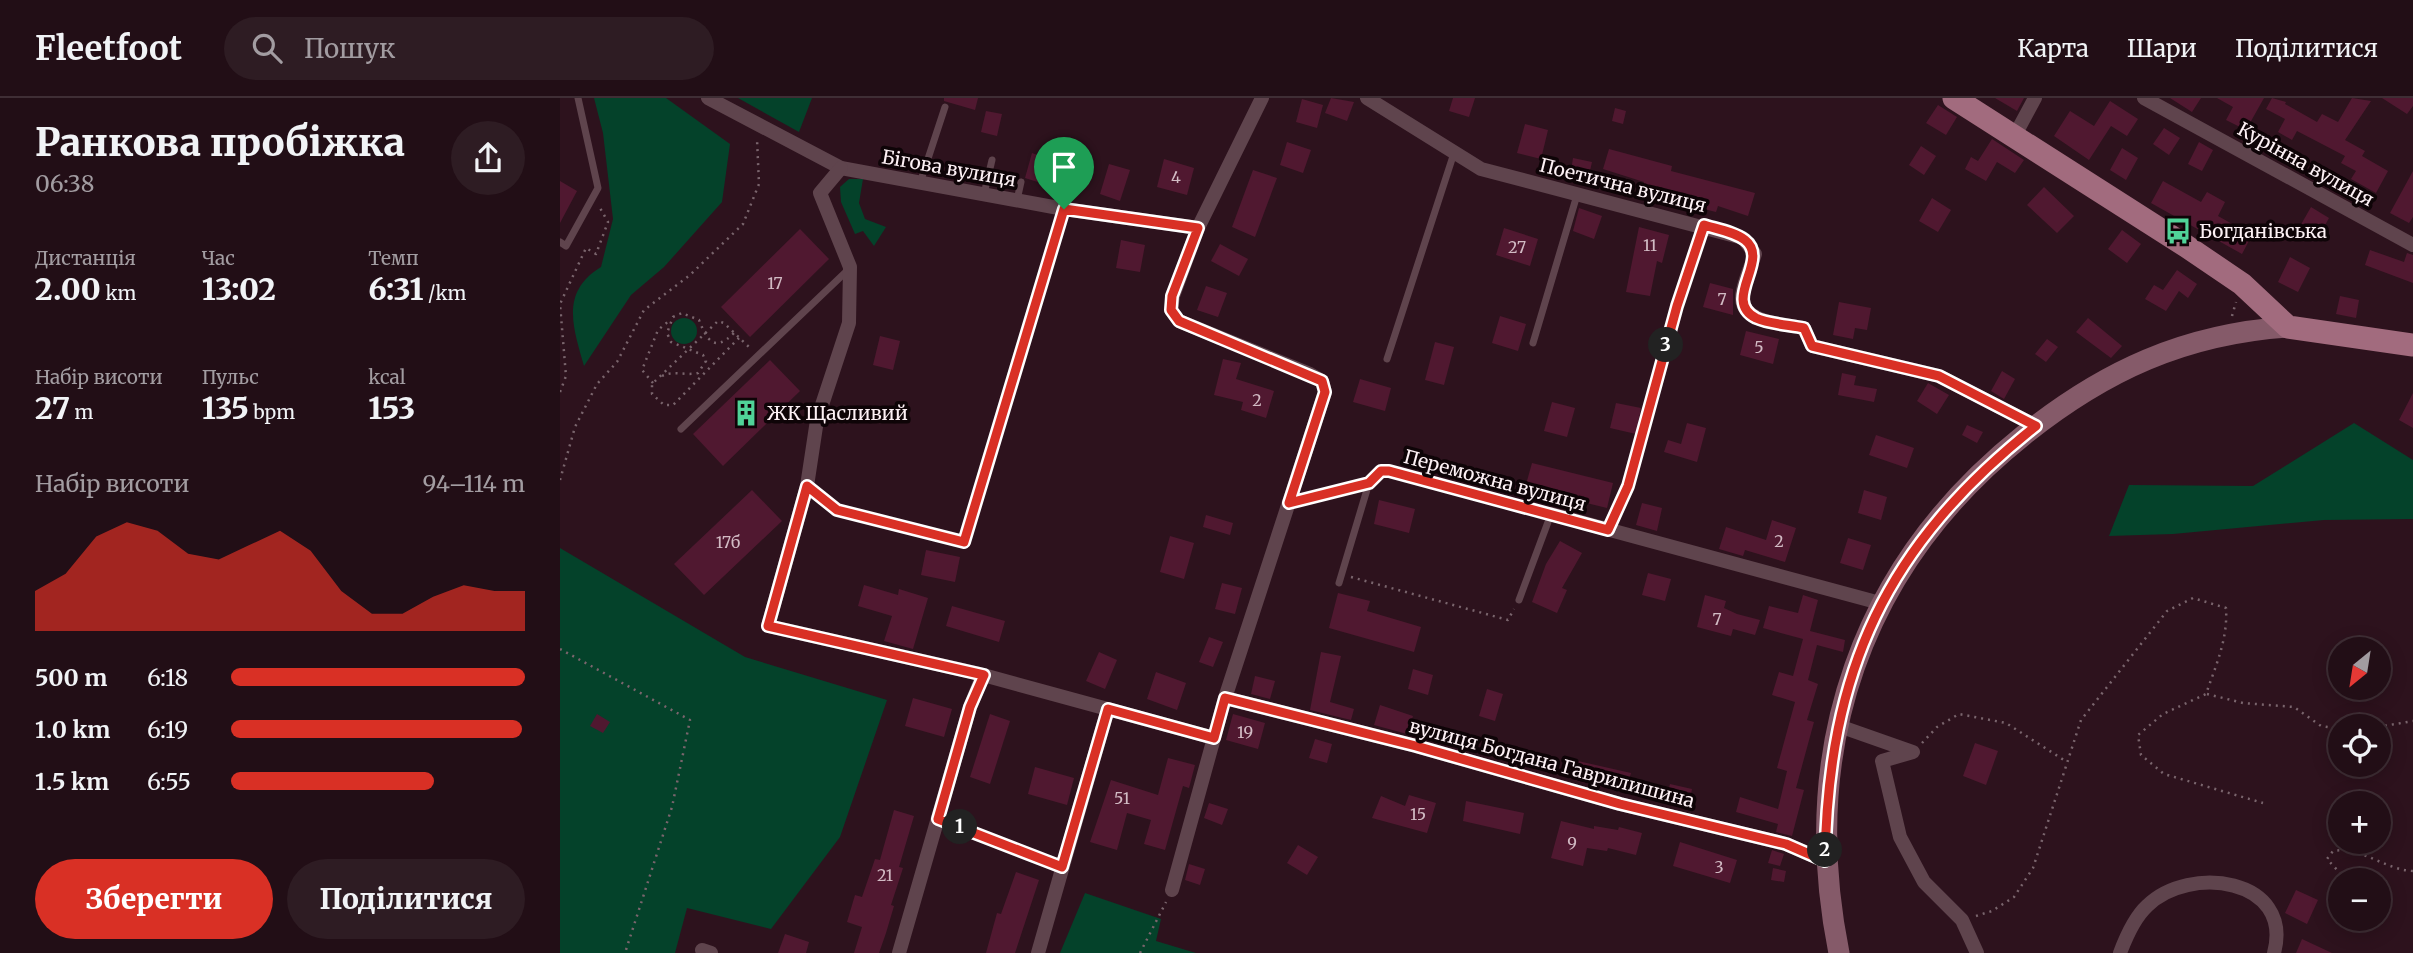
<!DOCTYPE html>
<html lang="uk">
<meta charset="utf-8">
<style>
:root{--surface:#220e16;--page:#2e1c23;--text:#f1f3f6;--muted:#a29ca1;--line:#3f2e35;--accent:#d93025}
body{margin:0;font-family:Merriweather,serif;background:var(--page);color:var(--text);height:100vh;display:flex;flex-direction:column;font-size:26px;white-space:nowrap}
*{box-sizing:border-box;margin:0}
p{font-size:23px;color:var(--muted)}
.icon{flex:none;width:38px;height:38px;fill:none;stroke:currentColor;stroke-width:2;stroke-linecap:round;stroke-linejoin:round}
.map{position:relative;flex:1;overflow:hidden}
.side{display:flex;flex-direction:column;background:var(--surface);width:560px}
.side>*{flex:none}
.needle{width:46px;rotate:210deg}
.controls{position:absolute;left:1768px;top:539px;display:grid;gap:14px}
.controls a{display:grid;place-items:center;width:63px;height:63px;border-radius:50%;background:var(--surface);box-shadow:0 4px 18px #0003,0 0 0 2px var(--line);font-size:35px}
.pin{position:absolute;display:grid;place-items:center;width:60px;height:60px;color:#fff;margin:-72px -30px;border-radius:50% 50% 50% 0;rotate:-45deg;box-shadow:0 0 7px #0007}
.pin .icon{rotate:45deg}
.km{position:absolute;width:35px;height:35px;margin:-18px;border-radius:50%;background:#222;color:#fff;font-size:19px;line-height:35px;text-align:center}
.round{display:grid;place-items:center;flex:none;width:74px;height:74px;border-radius:37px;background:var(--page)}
.head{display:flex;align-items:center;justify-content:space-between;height:119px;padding:0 35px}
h1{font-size:38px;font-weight:800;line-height:52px}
.stats{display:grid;grid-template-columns:repeat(3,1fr);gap:10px;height:119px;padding:7px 35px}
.stats div{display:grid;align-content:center}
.stats b{font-size:30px;font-weight:800}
.stats small{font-size:19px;font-weight:400}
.stats p{font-size:19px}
.chart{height:196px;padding:14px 35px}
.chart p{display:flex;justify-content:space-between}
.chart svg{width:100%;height:126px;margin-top:7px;fill:var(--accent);opacity:.7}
.action{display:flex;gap:14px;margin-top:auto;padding:14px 35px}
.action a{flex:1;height:80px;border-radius:42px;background:var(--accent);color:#fff;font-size:28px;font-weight:800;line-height:80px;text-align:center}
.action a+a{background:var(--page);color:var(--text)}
ul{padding:0 35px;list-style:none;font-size:23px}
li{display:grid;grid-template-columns:112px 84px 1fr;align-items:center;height:52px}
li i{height:18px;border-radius:9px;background:var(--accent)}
header{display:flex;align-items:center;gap:42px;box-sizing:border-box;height:98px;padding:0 35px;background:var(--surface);border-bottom:2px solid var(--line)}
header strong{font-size:33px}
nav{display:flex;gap:38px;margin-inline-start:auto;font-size:24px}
.search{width:490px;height:63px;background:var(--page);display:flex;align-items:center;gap:18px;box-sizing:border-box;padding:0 24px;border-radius:38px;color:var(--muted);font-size:26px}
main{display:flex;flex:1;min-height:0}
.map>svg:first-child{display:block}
.green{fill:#04422a}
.building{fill:#501830}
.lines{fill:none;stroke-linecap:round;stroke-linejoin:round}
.path{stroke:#7a656d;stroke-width:2.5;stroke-dasharray:2 5;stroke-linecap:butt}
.lane{stroke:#5f444d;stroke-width:7}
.street{stroke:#5f444d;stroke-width:14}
.secondary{stroke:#855a69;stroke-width:21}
.primary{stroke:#a26b7e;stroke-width:23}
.route-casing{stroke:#fff;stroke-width:14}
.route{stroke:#d93025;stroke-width:9}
.labels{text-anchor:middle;stroke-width:7;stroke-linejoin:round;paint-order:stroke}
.number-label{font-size:16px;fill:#d2bbc4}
.street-label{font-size:19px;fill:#fdf1f5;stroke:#0e0407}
.poi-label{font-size:19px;fill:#fdf1f5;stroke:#0e0407;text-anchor:start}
</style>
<header>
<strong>Fleetfoot</strong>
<div class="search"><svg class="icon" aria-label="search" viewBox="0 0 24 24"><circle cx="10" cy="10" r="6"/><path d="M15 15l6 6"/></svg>Пошук</div>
<nav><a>Карта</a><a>Шари</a><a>Поділитися</a></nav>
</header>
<main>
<section class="side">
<div class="head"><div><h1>Ранкова пробіжка</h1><p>06:38</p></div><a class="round"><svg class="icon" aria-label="share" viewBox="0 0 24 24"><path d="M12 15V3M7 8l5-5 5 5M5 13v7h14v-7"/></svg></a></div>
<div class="stats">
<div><p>Дистанція</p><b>2.00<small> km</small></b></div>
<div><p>Час</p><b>13:02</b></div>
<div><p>Темп</p><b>6:31<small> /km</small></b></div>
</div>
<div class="stats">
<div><p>Набір висоти</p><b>27<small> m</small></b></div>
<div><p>Пульс</p><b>135<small> bpm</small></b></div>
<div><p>kcal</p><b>153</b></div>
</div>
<div class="chart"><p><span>Набір висоти</span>94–114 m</p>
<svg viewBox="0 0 160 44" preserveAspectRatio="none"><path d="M0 44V30L10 24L20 11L30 6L40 9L50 17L60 19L70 14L80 9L90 16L100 30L110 38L120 38L130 32L140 28L150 30L160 30V44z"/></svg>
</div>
<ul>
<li><b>500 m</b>6:18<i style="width:100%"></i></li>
<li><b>1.0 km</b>6:19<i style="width:99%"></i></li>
<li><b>1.5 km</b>6:55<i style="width:69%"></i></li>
</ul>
<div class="action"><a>Зберегти</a><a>Поділитися</a></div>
</section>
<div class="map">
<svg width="1853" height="855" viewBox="0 0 1853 855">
<rect width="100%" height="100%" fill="#2d121d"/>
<g class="green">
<path d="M34,0H106L170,46L162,104L104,169L71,197L24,268C13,229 0,194 41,169L53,121L43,35Z"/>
<path d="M178,0H252L239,34Z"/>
<path d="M289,81H303L299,105L305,121L326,129L314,148L303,133L295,136L281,104L280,89Z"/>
<circle cx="124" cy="233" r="13"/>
<path d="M1794,325L1853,362V421L1764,422L1613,436L1549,438L1569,387L1693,388Z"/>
<path d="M0,450L185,559L327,602L280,739L211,831L127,810L115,855H0Z"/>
<path d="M525,795L601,821L596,843L636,855H500Z"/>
</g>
<g class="building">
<path d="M384,0H418L415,12L384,3Z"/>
<path d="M771,0L794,4L787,23L765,15Z"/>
<path d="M893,0H915L909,19L889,13Z"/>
<path d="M1435,0H1464L1457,13Z"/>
<path d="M1610,0H1641L1632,14Z"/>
<path d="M1657,0H1704L1686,32L1666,22L1673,9Z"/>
<path d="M1712,0L1726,4L1725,6L1757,24L1762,16L1778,24L1792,0L1811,3L1785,42L1805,53L1802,58L1828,73L1816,95L1791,81L1796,73L1781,65L1785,58L1737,33L1732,42L1718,34L1725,21L1706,11Z"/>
<path d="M1822,0H1853V8L1847,16Z"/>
<path d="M742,1L763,7L757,30L736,24Z"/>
<path d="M1550,3L1578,21L1567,38L1551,28L1529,62L1494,38L1510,13L1534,28Z"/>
<path d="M1378,7L1397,19L1386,37L1366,25Z"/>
<path d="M1055,10L1066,13L1063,26L1052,23Z"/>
<path d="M426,13L442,16L437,38L421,34Z"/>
<path d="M965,26L988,32L981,61L957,55Z"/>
<path d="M1604,30L1620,40L1609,57L1593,46Z"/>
<path d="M1432,41L1464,62L1455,75L1437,64L1426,83L1405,71L1411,59L1418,63Z"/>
<path d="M727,44L751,52L743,75L720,67Z"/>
<path d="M1639,44L1653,52L1642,73L1628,66Z"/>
<path d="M1361,48L1376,58L1364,77L1349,67Z"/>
<path d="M1562,50L1578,60L1566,82L1550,72Z"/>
<path d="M1049,51L1112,68L1111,73L1195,95L1188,118L1158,108L1156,114L1124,106L1126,96L1084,87V84L1043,71Z"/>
<path d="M472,55L506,67L507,61L529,64L524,91L509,85L484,86L465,80Z"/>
<path d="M1013,60L1032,64L1029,77L1011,73Z"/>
<path d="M604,61L634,70L627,97L597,89Z"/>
<path d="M549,66L570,72L560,103L540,96Z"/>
<path d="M693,72L717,80L695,139L672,129Z"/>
<path d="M1853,73V119L1849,125L1830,115Z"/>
<path d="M0,83L17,93L0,125Z"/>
<path d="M1603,83L1641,104L1647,94L1665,104L1658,118L1692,137L1682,156L1591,105Z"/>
<path d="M1484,89L1514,118L1497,135L1467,107Z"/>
<path d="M1372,100L1391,112L1378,134L1359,123Z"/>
<path d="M1751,109L1769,120L1758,140L1739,130Z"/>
<path d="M1019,110L1042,118L1034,141L1013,133Z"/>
<path d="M1079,129L1109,137L1102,165L1097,163L1090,198L1066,194Z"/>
<path d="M944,130L978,141L970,168L936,157Z"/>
<path d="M240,131L269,161L190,239L161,209Z"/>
<path d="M1562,132L1581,146L1567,165L1548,151Z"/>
<path d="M561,142L585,147L580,174L556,170Z"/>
<path d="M660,146L688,161L679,178L651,163Z"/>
<path d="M1810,152L1844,164L1847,155L1853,157V185L1805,167Z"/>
<path d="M1730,159L1750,170L1738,194L1718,184Z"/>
<path d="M1617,172L1637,186L1628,200L1619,193L1606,213L1585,201L1594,187L1603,192Z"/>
<path d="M1150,185L1173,191V217L1143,209Z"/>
<path d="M646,188L667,195L658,219L637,212Z"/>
<path d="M1780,198L1799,202L1796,220L1776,216Z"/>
<path d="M1279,204L1311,210L1307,232L1295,230L1293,241L1273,237Z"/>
<path d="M940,218L966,226L958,253L932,245Z"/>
<path d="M1528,220L1562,248L1551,260L1516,234Z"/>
<path d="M1186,233L1219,241L1213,266L1180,257Z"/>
<path d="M320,238L340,243L333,272L313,267Z"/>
<path d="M1487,241L1498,249L1486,264L1475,256Z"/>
<path d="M875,244L894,249L884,287L865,282Z"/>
<path d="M663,261L681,265L676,281L714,293L706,320L681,312L683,304L654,297Z"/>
<path d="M210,262L240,293L163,368L133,336Z"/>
<path d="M1442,273L1455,281L1444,301L1431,293Z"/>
<path d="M1282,275L1296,278L1294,287L1317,291L1314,304L1278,297Z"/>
<path d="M800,281L831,290L825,313L793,304Z"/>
<path d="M1368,285L1389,297L1377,316L1357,303Z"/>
<path d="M1853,295V330L1839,322Z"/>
<path d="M992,304L1015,310L1007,339L984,333Z"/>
<path d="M1056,305L1081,310L1076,336L1050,330Z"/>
<path d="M1127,325L1146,330L1137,364L1104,354L1108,342L1121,346Z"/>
<path d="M1407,327L1423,334L1417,345L1402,337Z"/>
<path d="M1316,337L1354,350L1347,370L1309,357Z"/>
<path d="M972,365L1053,385L1047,410L965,390Z"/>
<path d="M192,392L222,423L144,497L114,466Z"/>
<path d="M1304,392L1327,399L1321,422L1298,415Z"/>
<path d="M819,402L855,411L849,435L814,426Z"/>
<path d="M1082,405L1102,410L1097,433L1076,427Z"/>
<path d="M646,417L673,425L670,437L643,429Z"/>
<path d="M1212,422L1236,430L1225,464L1185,452L1183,458L1159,451L1166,429L1206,442Z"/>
<path d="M610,438L634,445L624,481L600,474Z"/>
<path d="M1288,440L1311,447L1303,472L1280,465Z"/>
<path d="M1000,443L1022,455L1002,490L1007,492L997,515L972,504L986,466Z"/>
<path d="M366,452L400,459L395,484L361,477Z"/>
<path d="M1088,475L1111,481L1105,503L1082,497Z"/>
<path d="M662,485L682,490L675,516L655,511Z"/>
<path d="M304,487L338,497L339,491L368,500L353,551L324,543L332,518L298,508Z"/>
<path d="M778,495L810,503L807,513L861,529L854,554L769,530Z"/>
<path d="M1145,497L1166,503L1164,510L1177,516L1200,522L1195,537L1173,531L1171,538L1137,529Z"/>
<path d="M1243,497L1258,502L1250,533L1285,542L1283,554L1257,547L1248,582L1258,586L1247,622L1254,624L1236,690L1244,692L1232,738L1216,734L1218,726L1176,714L1180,699L1218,711L1227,673L1217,670L1235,604L1212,597L1219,574L1233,578L1243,541L1203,530L1209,508L1238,515Z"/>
<path d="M392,508L445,523L439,544L386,528Z"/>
<path d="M649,539L663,544L653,569L639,564Z"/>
<path d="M539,554L557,562L545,591L526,583Z"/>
<path d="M761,554L781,558L770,604L794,611L791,622L750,612Z"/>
<path d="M853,571L873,577L868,597L848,591Z"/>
<path d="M596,574L626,585L617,612L587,601Z"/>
<path d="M695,578L715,583L710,601L691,596Z"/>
<path d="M927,591L943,596L935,623L919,618Z"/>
<path d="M353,600L392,611L384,639L345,628Z"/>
<path d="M820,607L853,618L847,636L814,627Z"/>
<path d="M37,616L50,624L43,635L30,628Z"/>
<path d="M430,616L450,623L430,686L410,679Z"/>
<path d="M673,616L705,625L698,651L666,642Z"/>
<path d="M755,641L772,646L767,665L749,660Z"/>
<path d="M1415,645L1438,653L1426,687L1403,678Z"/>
<path d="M608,660L635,667L629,690L623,688L605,752L584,746L591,722L567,715L557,752L530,744L551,682L598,697Z"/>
<path d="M1018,663L1071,675L1068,685L1107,698L1110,686L1132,691L1128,711L1013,682Z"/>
<path d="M475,669L514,680L507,707L468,696Z"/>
<path d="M849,697L876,705L867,735L812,720L821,698L845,708Z"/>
<path d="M906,703L964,715L960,736L903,723Z"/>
<path d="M649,705L668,711L662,727L644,720Z"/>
<path d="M334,712L354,718L339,769L343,770L331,807L334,808L326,835L319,855H294L302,829L287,824L295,797L302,799L315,761L320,762Z"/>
<path d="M1001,723L1034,731V728L1058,732L1059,729L1082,735L1076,757L1048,750L1047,753L1027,750L1023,768L991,760Z"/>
<path d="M1120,744L1177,762L1170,785L1113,768Z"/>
<path d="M738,747L758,759L747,777L727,765Z"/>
<path d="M1212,752L1224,756L1220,768L1208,765Z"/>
<path d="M629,766L645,771L640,787L625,782Z"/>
<path d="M1213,770L1226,773L1224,784L1211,782Z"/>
<path d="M456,774L479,782L455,855H426L437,815L441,816Z"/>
<path d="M1736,792L1758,802L1747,826L1725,815Z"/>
<path d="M225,836L249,844L246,855H218Z"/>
<path d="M1742,841L1772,855H1736Z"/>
</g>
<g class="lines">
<g class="path">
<path d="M1672,218L1676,204"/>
<path d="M179,240L113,307H104L92,296V286L158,223L164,225L191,251"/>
<path d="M102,278C113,272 125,278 138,275L146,263L143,257L111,244L107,235L113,219L122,215L139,222C147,242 154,255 174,235"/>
<path d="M93,285L82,272L98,232L110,222"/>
<path d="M0,294L6,278L0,206L26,150L36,156L48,124L40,110"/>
<path d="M0,382L15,329L37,286L57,264L84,212L130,177L183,126L199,86L197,41"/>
<path d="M260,398L277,412L404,444L499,124"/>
<path d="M744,401L799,387"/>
<path d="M791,479L948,522L954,511"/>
<path d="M0,551L130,622L112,709L65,855"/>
<path d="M1647,596L1683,605L1734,609L1761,628L1780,631"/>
<path d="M1818,629L1853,623"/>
<path d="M1362,645L1377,629L1399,616L1446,625L1507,664"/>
<path d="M391,726L490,764"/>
<path d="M1794,782L1780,775L1767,761L1773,753C1801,748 1825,772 1853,773"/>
<path d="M1818,784L1830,783"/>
<path d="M1416,818L1432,813L1454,799L1473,770L1521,622L1607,513L1633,500L1666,510C1668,541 1656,567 1646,596L1603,616L1578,637L1581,657L1604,676L1703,705"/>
<path d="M580,855L606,804"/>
</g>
<g class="lane">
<path d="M360,85L385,9"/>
<path d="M424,96L432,62"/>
<path d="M457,102L461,84"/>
<path d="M504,111L508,91"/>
<path d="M0,144L6,148L38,90L18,0"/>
<path d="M973,245L1017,97"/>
<path d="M827,261L894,55"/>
<path d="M121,331L290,170"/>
<path d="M1048,432L1068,388L1117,208L1144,128"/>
<path d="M779,485L809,385L813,377L829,373L991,416L959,502"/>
</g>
<g class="street">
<path d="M148,0L281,70L504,111L638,130"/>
<path d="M807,0L921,71L1183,140L1195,156C1191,169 1182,187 1182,200C1183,226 1226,226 1244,230L1252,248L1379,278L1476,328"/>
<path d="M1584,0L1853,147"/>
<path d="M1454,39L1475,0"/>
<path d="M281,70L260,95L290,169L289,225L257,322L247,388L208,528L416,575L654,640"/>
<path d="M991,416L1320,505"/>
<path d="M665,600L856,648L1060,706L1226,746L1265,763"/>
<path d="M1279,628L1353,654L1322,663L1340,739L1364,784L1402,822L1417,855"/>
<path d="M612,792L665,600L765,294L762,283L750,276L619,223L611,212L613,198L638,130L702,0"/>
<path d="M142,852L151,855"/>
<path d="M339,855L410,609L423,577"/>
<path d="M478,855L548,611"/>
<path d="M1560,855C1566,839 1574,820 1587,808C1629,766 1734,780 1714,855"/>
</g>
<path class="secondary" d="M1279,855C1238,651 1300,468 1464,337C1544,273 1624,236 1728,229"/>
<path class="primary" d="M1394,0L1626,148L1682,186L1728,229L1853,247"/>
</g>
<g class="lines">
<g class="route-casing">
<path id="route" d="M504,111L638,130L612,198L611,212L619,223L762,283L765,294L729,405L809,385L821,373H829L1048,432L1068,388L1117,208L1144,127C1157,131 1175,134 1185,142C1211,162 1161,202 1196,220C1209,226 1229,227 1244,230L1252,248L1379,278L1476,328C1326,447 1268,572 1265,763L1226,746L1060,706L856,648L665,600L654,640L548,611L502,769L378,721L410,609L424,577L208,528L247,388L277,412L404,444Z"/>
</g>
<use href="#route" class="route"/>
</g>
<defs>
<g id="bus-bare" transform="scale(2.1)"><path d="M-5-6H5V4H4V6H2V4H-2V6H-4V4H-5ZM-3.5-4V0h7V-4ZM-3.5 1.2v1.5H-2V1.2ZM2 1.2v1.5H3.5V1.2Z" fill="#50d398" stroke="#0e0407" stroke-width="2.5" paint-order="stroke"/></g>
<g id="building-bare" transform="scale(2.1)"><path d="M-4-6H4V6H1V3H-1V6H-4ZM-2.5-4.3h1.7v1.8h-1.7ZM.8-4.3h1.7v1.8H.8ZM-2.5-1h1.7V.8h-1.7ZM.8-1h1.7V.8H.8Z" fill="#50d398" stroke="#0e0407" stroke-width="2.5" paint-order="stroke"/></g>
</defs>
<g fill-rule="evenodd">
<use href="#bus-bare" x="1618" y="133"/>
<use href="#building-bare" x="186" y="315"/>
</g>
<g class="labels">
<g class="number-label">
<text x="616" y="85">4</text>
<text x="1090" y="153">11</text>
<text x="957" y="155">27</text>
<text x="215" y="191">17</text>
<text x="1162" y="207">7</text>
<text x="1199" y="255">5</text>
<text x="697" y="308">2</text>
<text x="1219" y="449">2</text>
<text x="168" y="450">17б</text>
<text x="1157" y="527">7</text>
<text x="685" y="640">19</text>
<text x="562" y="706">51</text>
<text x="858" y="722">15</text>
<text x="1012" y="751">9</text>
<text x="1159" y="775">3</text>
<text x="325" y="783">21</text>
</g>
<g class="street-label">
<text transform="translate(1746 66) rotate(29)" y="7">Курінна вулиця</text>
<text transform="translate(389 70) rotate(10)" y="7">Бігова вулиця</text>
<text transform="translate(1063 87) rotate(14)" y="7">Поетична вулиця</text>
<text transform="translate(935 382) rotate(15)" y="7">Переможна вулиця</text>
<text transform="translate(992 665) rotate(15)" y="7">вулиця Богдана Гаврилишина</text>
</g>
<g class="poi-label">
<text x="1639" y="140">Богданівська</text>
<text x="207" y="322">ЖК Щасливий</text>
</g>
</g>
</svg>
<div class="controls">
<a><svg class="needle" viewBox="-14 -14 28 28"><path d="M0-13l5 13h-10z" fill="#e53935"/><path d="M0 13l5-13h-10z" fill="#a29ca1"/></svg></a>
<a><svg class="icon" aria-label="locate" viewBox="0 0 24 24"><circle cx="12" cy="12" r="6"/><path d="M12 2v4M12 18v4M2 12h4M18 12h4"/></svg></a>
<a>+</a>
<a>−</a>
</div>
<div class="pin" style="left:504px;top:111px;background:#1e9e55"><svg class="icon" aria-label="arrive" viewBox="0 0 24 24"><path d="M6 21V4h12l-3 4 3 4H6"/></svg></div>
<b class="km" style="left:400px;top:729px">1</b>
<b class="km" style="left:1265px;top:752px">2</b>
<b class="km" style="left:1106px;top:247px">3</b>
</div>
</main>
